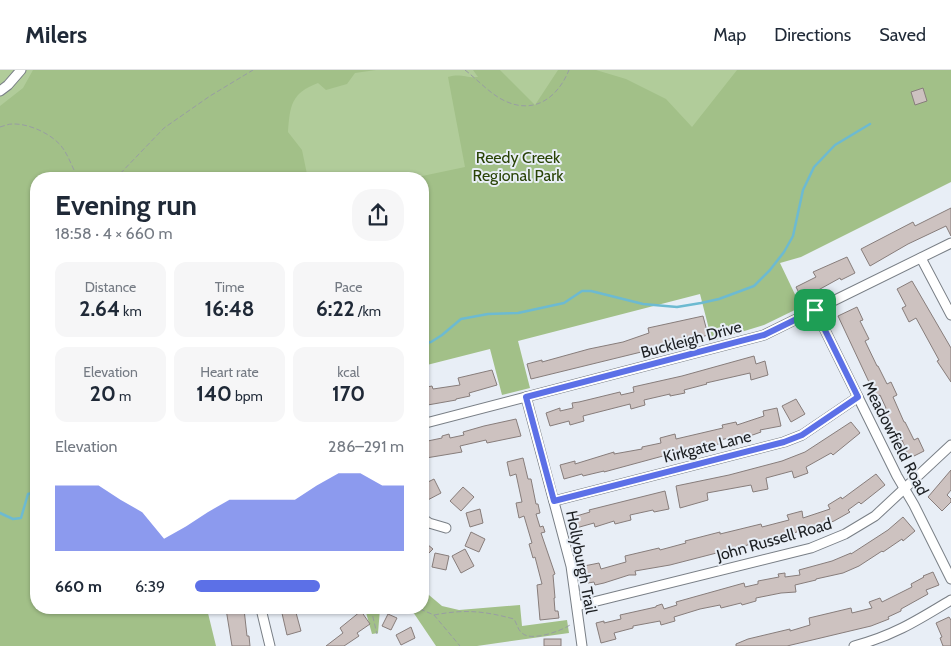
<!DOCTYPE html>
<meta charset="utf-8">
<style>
:root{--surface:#fff;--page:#f6f6f7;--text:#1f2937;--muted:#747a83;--line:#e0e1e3;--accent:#5c70e7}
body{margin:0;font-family:Cabin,sans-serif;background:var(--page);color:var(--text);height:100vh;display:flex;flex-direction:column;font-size:19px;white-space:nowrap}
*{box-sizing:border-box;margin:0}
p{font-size:16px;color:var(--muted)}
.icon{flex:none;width:28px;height:28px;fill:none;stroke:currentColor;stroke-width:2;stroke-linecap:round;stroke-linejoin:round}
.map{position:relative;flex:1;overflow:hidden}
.drawer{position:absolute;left:30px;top:102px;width:399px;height:442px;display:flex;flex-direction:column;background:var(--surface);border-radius:20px;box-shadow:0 1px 4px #0004}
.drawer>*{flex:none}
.pin{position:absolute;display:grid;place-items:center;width:42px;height:42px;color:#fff;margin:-21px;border-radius:10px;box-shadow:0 2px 8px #0006}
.round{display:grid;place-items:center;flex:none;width:52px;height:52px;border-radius:20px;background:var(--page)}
.headline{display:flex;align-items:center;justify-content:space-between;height:85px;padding:0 25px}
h1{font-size:28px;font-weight:700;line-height:38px}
.metrics{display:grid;grid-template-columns:repeat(3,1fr);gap:8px;height:85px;padding:5px 25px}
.metrics div{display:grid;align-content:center;border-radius:12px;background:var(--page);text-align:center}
.metrics b{font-size:21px;font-weight:700}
.metrics small{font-size:14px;font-weight:400}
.metrics p{font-size:14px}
.chart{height:140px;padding:10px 25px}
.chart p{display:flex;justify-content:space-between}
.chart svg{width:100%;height:90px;margin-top:5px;fill:var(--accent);opacity:.7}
ul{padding:0 25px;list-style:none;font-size:16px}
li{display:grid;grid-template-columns:80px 60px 1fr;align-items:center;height:38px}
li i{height:12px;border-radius:6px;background:var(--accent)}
header{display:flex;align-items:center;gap:30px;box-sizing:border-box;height:70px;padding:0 25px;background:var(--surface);border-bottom:1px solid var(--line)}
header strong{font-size:24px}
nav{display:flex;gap:28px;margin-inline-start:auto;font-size:18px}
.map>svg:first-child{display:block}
.green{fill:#b1cc9a}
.forest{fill:#a2c088}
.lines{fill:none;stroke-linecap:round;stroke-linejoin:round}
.stream{stroke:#6dbad1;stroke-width:2.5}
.building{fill:#cdc2c0;stroke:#877d7b}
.minor-casing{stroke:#797f86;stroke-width:11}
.path{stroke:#989da3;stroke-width:1;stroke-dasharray:5 2.5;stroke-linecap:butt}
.minor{stroke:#fff;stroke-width:9}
.route-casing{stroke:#fff;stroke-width:10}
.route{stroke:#5c70e7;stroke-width:6}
.labels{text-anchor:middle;stroke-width:4;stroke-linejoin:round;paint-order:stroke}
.park-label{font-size:16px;fill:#294306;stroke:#e8eef6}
.street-label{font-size:16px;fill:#1c1f22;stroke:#e8eef6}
</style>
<header>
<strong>Milers</strong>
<nav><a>Map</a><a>Directions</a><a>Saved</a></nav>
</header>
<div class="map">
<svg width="951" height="576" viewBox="0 0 951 576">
<rect width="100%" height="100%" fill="#e8eef6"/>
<path class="green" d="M0,0H922L870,44L422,109H36V539L145,576H0Z"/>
<g class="forest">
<path d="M33,0H376L355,3L347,14L326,20L318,13C291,23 290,36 288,62L302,80L308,109H36V539H207L216,576H0V36L23,18Z"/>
<path d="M473,0H500L535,35L558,0H596L626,9L666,29L692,57L737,0H951V112L801,187L780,193L801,237L764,255L712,271L700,224L518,271L530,318L502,325L490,279L423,296L422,109H408L465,97L448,7C461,3 465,8 478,7Z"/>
<path d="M423,520L442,536L459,540L520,535L522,556L567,550L569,563L477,576H436L413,542L407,539H422Z"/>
<path d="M365,539H380L378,563L372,564Z"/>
</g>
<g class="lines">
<g class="stream">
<path d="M422,274L431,272L442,265L461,249L488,244L518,243L564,233L582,221H591L643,234L677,237L701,233L719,229L754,216L770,200L784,182L793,166L803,120L814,97L835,75L870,54"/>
<path d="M0,443L13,449L21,448L28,424L36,422"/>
</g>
</g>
<g class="building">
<path d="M923,18L927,31L915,35L911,22Z"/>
<path d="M951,138V166L946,156L908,174L870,196L861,179L913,152L915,156Z"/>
<path d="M847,187L855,203L841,210L840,208L802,229L796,217L816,207L813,202Z"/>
<path d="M912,211L951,278V312L937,291L939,290L916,248L909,252L902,238L906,236L897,219Z"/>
<path d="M857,237L863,250L860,251L869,269L865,271L877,296H878L887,314L891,312L897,325L893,327L904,352H905L914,370L918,368L924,381L906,390L903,384L907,382L902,370L898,372L883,339L886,338L880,325L876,327L838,246Z"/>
<path d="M703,246L708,265L701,267L700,263L687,267L688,268L682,269V272L531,309L527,294L542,290V292L589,279L623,272L649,263L648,258Z"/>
<path d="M754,286L756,294L765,291L768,305L751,310L750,303L706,313L707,314L684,320L685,323L670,326V324L644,330L645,335L631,339L630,334L583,346L584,351L570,355L569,351L550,356L546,343L560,338V341L573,338L572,333L579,332L620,322L621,325L634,322L633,317L682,306Z"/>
<path d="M492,300L497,315L469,323L470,326L456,329V330L422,336V318L432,316L433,319L460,315L458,308Z"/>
<path d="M796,329L805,344L791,352L782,336Z"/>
<path d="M777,338L781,356L760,360L761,362L747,367L746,365L719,370V374L685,380L604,402V401L583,406L582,404L564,409L560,395L575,391V394L614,382V384L642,379V377L661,373L660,368L675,364L676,369L723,358L722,355L736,352L737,355L764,346L763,341Z"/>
<path d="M516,349L521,366L487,373L486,370L460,376L462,382L426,388L423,372L442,368V366L449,364L450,368L464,365L463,362L484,356Z"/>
<path d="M851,352L860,363L833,385L831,383L806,397L808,403L794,408L792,401L766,408L768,419L753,422L751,415L707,423L708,430L680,438L676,416L729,405L782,391L805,382Z"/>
<path d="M523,388L528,409H531L536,434H538L540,443L536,444L540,457L543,456L545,462L541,463L555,504L553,505L555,528H554L555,541H558L559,548L540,550L537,515L542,514L535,487L533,488L529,474L532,473L524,446L519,448L516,433L522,432L516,404L510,406L507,392Z"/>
<path d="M951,400V420L947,425L951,429V432L942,441L928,427Z"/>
<path d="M876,404L885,415L861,434L859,432L848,440L850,442L834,451L814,458L813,456L797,460V462L767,470L670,495L635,501L636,505H629L604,513L595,515L594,512L588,513L584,496L599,493L601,499L626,492L625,486L659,478L660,480L686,473L685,471L720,462V464L761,454L762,457L789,450L787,445L802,441L803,448L830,439L828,435L841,427L842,429Z"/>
<path d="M434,409L441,423L422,433V415Z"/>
<path d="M463,417L474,427L461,441L450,431Z"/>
<path d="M665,421L669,439L654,442L653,440L630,445L631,450L615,454L614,451L595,457L594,453L576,458L573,447L590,442L589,440Z"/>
<path d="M480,439L483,453L470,457L466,443Z"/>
<path d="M903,447L915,461L903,471L902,469L883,482L882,481L859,496L843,503L816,509V510L795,515L796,522L781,523L756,528V531L742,535L741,533L721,538L720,535L700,539L674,547L675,551L661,555L660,551L633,556V558L614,563L616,569L601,573L596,553L604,551V553L621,549L620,545L656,537V536L662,534L664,539L677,535L676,532L744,513L745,517L758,514V511L779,507L778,504L785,503V507L800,505L799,500L832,491L851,483V484L888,460Z"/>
<path d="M471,462L485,469L479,482L465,476Z"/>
<path d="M422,470L433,479L422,490Z"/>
<path d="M465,479L474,496L461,503L452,486Z"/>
<path d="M435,483L449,486L446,500L432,497Z"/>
<path d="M933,502L939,515L926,520L928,524L901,539V541L888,547L889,549L871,556L787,576H736V574L748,569L790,559V561L810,555L809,548L851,538L852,543L872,538L869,532L880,528L882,532L912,517L911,514L924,507L923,506Z"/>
<path d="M226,539H244L247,566H249L250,576H232Z"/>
<path d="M281,539H295L301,561L287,565Z"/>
<path d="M361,541L370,554L357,563L359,566L344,576H326L343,563L340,558Z"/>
<path d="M388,544L397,548L391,560L382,556Z"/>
<path d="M949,547L951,550V576H943L940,568L942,567L936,553Z"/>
<path d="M411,557L415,568L401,575L396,565Z"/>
<rect x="544" y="569" width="17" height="7"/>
</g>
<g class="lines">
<g class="minor-casing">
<g id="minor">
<path d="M0,21L8,15L21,0"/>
<path d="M921,188L951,245"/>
<path d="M815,240L897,406L914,435L951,509"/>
<path d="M526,327L571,496L582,576"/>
<path d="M422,354L764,265L951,173"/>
<path d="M554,431L784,372L802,365L858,327"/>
<path d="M422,448L429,453L446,458"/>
<path d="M577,536L811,478L845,464L875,446L951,375"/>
<path d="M261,539L270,576"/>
<path d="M854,576C893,566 918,550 951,530"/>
</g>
</g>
<g class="path">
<path d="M465,0C478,10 490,24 505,31C535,45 558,27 569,0"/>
<path d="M0,57C4,56 8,54 12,54C29,53 55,65 64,80C70,89 73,100 79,109"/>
<path d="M115,109L164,58L210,26L253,0"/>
<path d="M371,539L377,564"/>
<path d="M420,539L434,545L460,576"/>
<path d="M434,545C465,539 484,541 514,549C517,554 518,560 522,563C531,572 561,561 570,555"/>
</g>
<use href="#minor" class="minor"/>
</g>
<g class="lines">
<g class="route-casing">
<path id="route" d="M815,240L858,327L802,365L784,372L554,431L526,327L764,265Z"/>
</g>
<use href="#route" class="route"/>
</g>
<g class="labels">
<g class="park-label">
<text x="518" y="93">Reedy Creek<tspan x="518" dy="18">Regional Park</tspan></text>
</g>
<g class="street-label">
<text transform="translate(691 269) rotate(-15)" y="6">Buckleigh Drive</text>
<text transform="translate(896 368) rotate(63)" y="6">Meadowfield Road</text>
<text transform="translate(707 376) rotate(-14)" y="6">Kirkgate Lane</text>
<text transform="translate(774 469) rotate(-16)" y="6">John Russell Road</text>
<text transform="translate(582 492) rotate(79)" y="6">Hollyburgh Trail</text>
</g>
</g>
</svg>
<div class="pin" style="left:815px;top:240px;background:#1e9e55"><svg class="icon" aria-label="arrive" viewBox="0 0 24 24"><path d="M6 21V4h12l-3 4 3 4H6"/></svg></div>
<section class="drawer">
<div class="headline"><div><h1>Evening run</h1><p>18:58 · 4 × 660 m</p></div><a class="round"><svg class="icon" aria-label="share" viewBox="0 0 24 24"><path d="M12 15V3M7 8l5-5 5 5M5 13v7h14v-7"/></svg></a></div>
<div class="metrics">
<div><p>Distance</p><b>2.64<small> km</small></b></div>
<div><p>Time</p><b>16:48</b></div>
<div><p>Pace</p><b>6:22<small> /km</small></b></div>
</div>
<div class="metrics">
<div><p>Elevation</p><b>20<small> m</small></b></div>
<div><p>Heart rate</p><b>140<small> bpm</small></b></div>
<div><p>kcal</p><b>170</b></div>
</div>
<div class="chart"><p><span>Elevation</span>286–291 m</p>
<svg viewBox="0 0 160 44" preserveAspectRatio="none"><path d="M0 44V12L10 12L20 12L30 19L40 25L50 38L60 32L70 25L80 19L90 19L100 19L110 19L120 12L130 6L140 6L150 12L160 12V44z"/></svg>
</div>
<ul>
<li><b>660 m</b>6:39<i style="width:60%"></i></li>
</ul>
</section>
</div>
